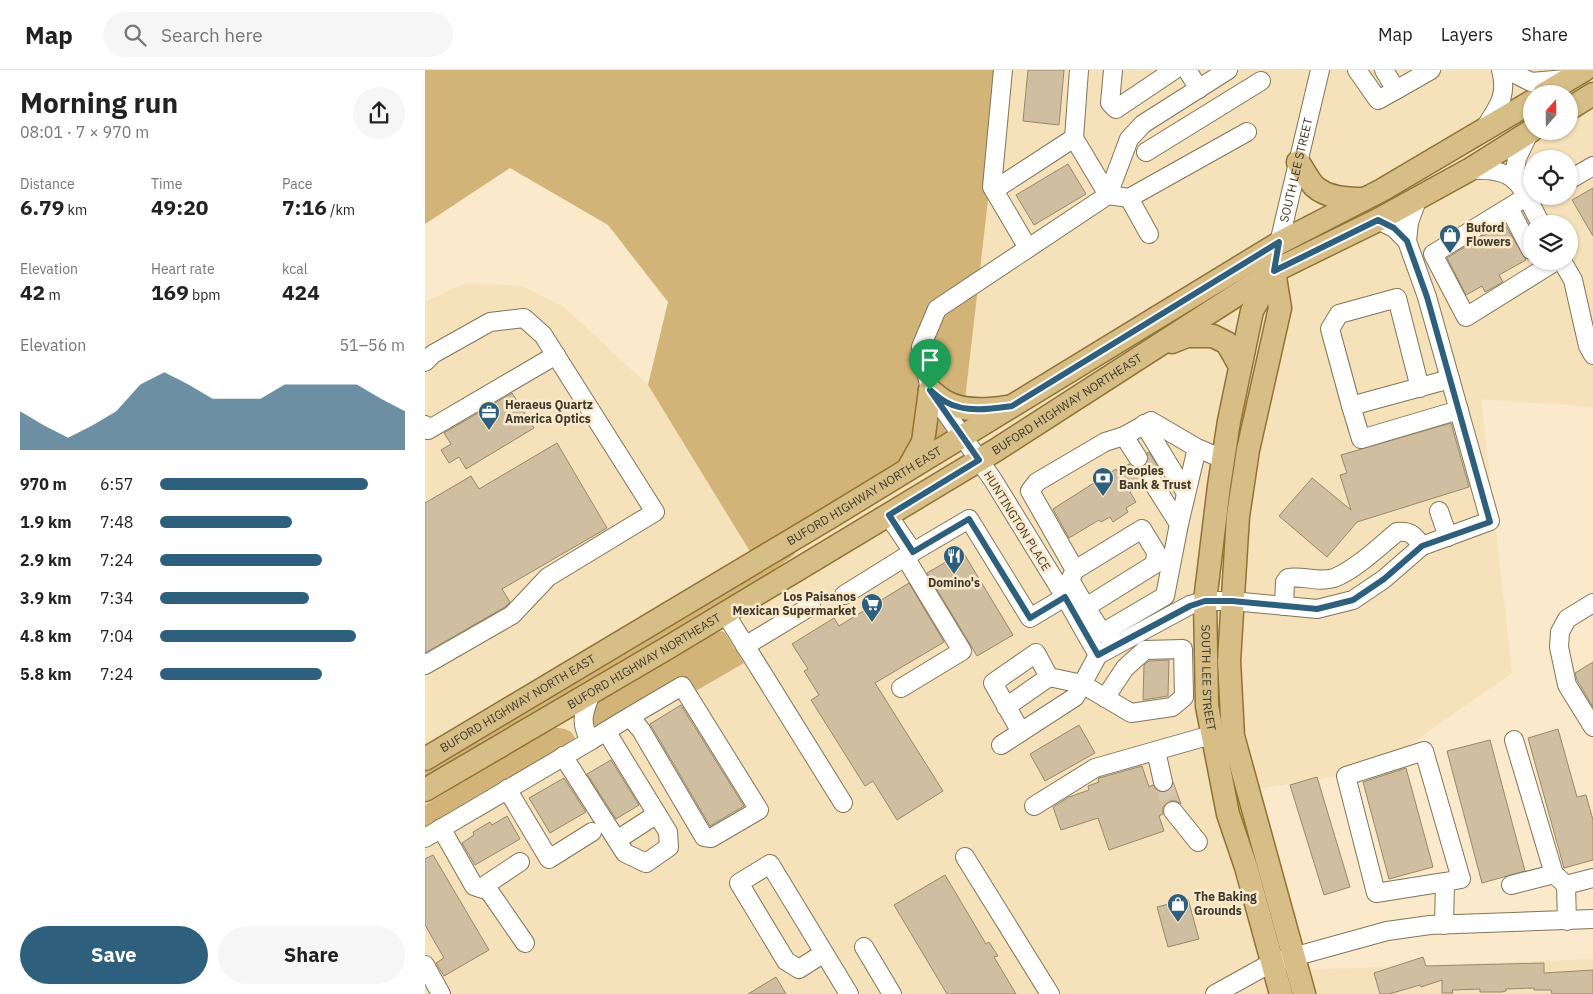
<!DOCTYPE html>
<meta charset="utf-8">
<style>
:root{--surface:#fff;--page:#f6f6f6;--text:#222;--muted:#767676;--line:#e0e0e0;--accent:#2e607d}
body{margin:0;font-family:"IBM Plex Sans",sans-serif;background:var(--page);color:var(--text);height:100vh;display:flex;flex-direction:column;font-size:19px;white-space:nowrap}
*{box-sizing:border-box;margin:0}
p{font-size:16px;color:var(--muted)}
.icon{flex:none;width:28px;height:28px;fill:none;stroke:currentColor;stroke-width:2;stroke-linecap:round;stroke-linejoin:round}
.map{position:relative;flex:1;overflow:hidden}
.sheet{display:flex;flex-direction:column;background:var(--surface);width:425px}
.sheet>*{flex:none}
.needle{width:32px;rotate:20deg}
.buttons{position:absolute;left:1098px;top:15px;display:grid;gap:10px}
.buttons a{display:grid;place-items:center;width:55px;height:55px;border-radius:50%;background:var(--surface);box-shadow:0 1px 4px #0004;font-size:25px}
.pin{position:absolute;display:grid;place-items:center;width:42px;height:42px;color:#fff;margin:-51px -21px;border-radius:50% 50% 50% 0;rotate:-45deg;box-shadow:0 0 5px #0007}
.pin .icon{rotate:45deg}
.round{display:grid;place-items:center;flex:none;width:52px;height:52px;border-radius:26px;background:var(--page)}
.summary{display:flex;align-items:center;justify-content:space-between;height:85px;padding:0 20px}
h1{font-size:28px;font-weight:700;line-height:38px}
.metrics{display:grid;grid-template-columns:repeat(3,1fr);gap:8px;height:85px;padding:5px 20px}
.metrics div{display:grid;align-content:center}
.metrics b{font-size:21px;font-weight:700}
.metrics small{font-size:14px;font-weight:400}
.metrics p{font-size:14px}
.chart{height:140px;padding:10px 20px}
.chart p{display:flex;justify-content:space-between}
.chart svg{width:100%;height:90px;margin-top:5px;fill:var(--accent);opacity:.7}
.primary-button{display:flex;gap:10px;margin-top:auto;padding:10px 20px}
.primary-button a{flex:1;height:58px;border-radius:30px;background:var(--accent);color:#fff;font-size:20px;font-weight:700;line-height:58px;text-align:center}
.primary-button a+a{background:var(--page);color:var(--text)}
ul{padding:0 20px;list-style:none;font-size:16px}
li{display:grid;grid-template-columns:80px 60px 1fr;align-items:center;height:38px}
li i{height:12px;border-radius:6px;background:var(--accent)}
header{display:flex;align-items:center;gap:30px;box-sizing:border-box;height:70px;padding:0 25px;background:var(--surface);border-bottom:1px solid var(--line)}
header strong{font-size:24px}
nav{display:flex;gap:28px;margin-inline-start:auto;font-size:18px}
.search{width:350px;height:45px;background:var(--page);display:flex;align-items:center;gap:12px;box-sizing:border-box;padding:0 18px;border-radius:28px;color:var(--muted);font-size:19px}
main{display:flex;flex:1;min-height:0}
.map>svg:first-child{display:block}
.built{fill:#f5e1ba;fill-rule:evenodd}
.green{fill:#d3b478}
.building{fill:#cfbfa0;stroke:#98886b}
.lines{fill:none;stroke-linecap:round;stroke-linejoin:round}
.minor-tunnel{stroke:#d5c6aa;stroke-width:18;stroke-dasharray:18 9;stroke-linecap:butt}
.minor-casing{stroke:#837457;stroke-width:20}
.major-casing{stroke:#907333;stroke-width:25}
.minor{stroke:#fff;stroke-width:18}
.major{stroke:#d7be87;stroke-width:22}
.route-casing{stroke:#fff;stroke-width:10}
.route{stroke:#2e607d;stroke-width:6}
.labels{text-anchor:middle;stroke-width:5;stroke-linejoin:round;paint-order:stroke}
.street-label{font-size:12px;fill:#3f392c;stroke:#fae9ca}
.poi-label{font-size:12px;font-weight:bold;fill:#3f392c;stroke:#fae9ca;text-anchor:start}
</style>
<header>
<strong>Map</strong>
<div class="search"><svg class="icon" aria-label="search" viewBox="0 0 24 24"><circle cx="10" cy="10" r="6"/><path d="M15 15l6 6"/></svg>Search here</div>
<nav><a>Map</a><a>Layers</a><a>Share</a></nav>
</header>
<main>
<section class="sheet">
<div class="summary"><div><h1>Morning run</h1><p>08:01 · 7 × 970 m</p></div><a class="round"><svg class="icon" aria-label="share" viewBox="0 0 24 24"><path d="M12 15V3M7 8l5-5 5 5M5 13v7h14v-7"/></svg></a></div>
<div class="metrics">
<div><p>Distance</p><b>6.79<small> km</small></b></div>
<div><p>Time</p><b>49:20</b></div>
<div><p>Pace</p><b>7:16<small> /km</small></b></div>
</div>
<div class="metrics">
<div><p>Elevation</p><b>42<small> m</small></b></div>
<div><p>Heart rate</p><b>169<small> bpm</small></b></div>
<div><p>kcal</p><b>424</b></div>
</div>
<div class="chart"><p><span>Elevation</span>51–56 m</p>
<svg viewBox="0 0 160 44" preserveAspectRatio="none"><path d="M0 44V25L10 32L20 38L30 32L40 25L50 12L60 6L70 12L80 19L90 19L100 19L110 12L120 12L130 12L140 12L150 19L160 25V44z"/></svg>
</div>
<ul>
<li><b>970 m</b>6:57<i style="width:85%"></i></li>
<li><b>1.9 km</b>7:48<i style="width:54%"></i></li>
<li><b>2.9 km</b>7:24<i style="width:66%"></i></li>
<li><b>3.9 km</b>7:34<i style="width:61%"></i></li>
<li><b>4.8 km</b>7:04<i style="width:80%"></i></li>
<li><b>5.8 km</b>7:24<i style="width:66%"></i></li>
</ul>
<div class="primary-button"><a>Save</a><a>Share</a></div>
</section>
<div class="map">
<svg width="1168" height="924" viewBox="0 0 1168 924">
<rect width="100%" height="100%" fill="#fae9ca"/>
<path class="built" d="M578,0H1168V337L1056,329L1087,603L947,701L812,722L834,842L857,901L1168,889V924H0V232L41,213L98,216L139,237L223,315L331,492ZM1106,24H1144V61H1106ZM1106,89H1144V126H1106ZM1106,154H1144V191H1106Z"/>
<g class="green">
<path d="M0,0H578L535,373L332,493L223,315L243,232L183,155L85,98L0,154Z"/>
<path d="M367,479L370,484L348,501L0,709V698Z"/>
<path d="M297,561L300,563L319,593L269,622L253,609L248,610L173,656L167,655C166,647 166,640 172,633L292,562Z"/>
<path d="M130,658C139,658 148,660 150,669L0,759V735L115,666Z"/>
</g>
<g class="building">
<path d="M603,0H639L634,55L598,51Z"/>
<path d="M643,94L661,124L609,155L591,125Z"/>
<path d="M1168,118V166L1147,130Z"/>
<path d="M1079,153L1101,190L1074,205L1078,212L1060,222L1057,216L1041,225L1022,188Z"/>
<path d="M87,323L109,358L41,399L34,387L24,393L16,380L26,374L19,363Z"/>
<path d="M1026,353L1044,417L932,452L902,487L854,446L887,408L926,440L915,405L922,403L916,385Z"/>
<path d="M132,373L182,458L77,519L85,532L80,537L0,583V433L46,406L54,419Z"/>
<path d="M724,382L737,403L735,404L730,400L725,399L717,405L715,410L717,415L705,422L711,432L701,438L703,442L688,452L685,447L676,452L674,450L644,468L628,439L691,399L692,401L704,394L709,398L718,397L723,392L722,383Z"/>
<path d="M538,482L588,565L552,586L502,503Z"/>
<path d="M484,513L519,572L450,613L518,721L472,750L448,711L440,716L386,630L394,625L379,601L383,599L367,574L409,548L414,556Z"/>
<path d="M744,590L743,626L718,630L719,595L724,591Z"/>
<path d="M1168,592V637L1152,610L1150,603Z"/>
<path d="M256,635L319,736L285,756L225,654Z"/>
<path d="M654,655L670,683L620,711L605,684Z"/>
<path d="M1133,659L1152,727L1161,725L1168,750V790L1139,798L1103,668Z"/>
<path d="M1065,670L1100,801L1057,813L1022,681Z"/>
<path d="M186,690L214,735L191,749L162,704Z"/>
<path d="M717,696L724,717L728,715L734,722H740L746,719L748,712L756,734L751,731H746L738,737V744L734,746L739,761L684,780L673,748L636,760L628,737L644,727L664,720L663,716L674,712L673,709L674,708Z"/>
<path d="M981,698L1008,797L964,809L938,712Z"/>
<path d="M892,707L925,817L899,825L865,715Z"/>
<path d="M139,708L161,742L125,763L104,728Z"/>
<path d="M82,746L95,769L50,795L37,773L49,765L48,762L65,752L67,755Z"/>
<path d="M8,785L64,880L19,906L11,893L19,888L0,855V789Z"/>
<path d="M520,805L561,874L564,872L573,886L569,887L591,924H522L469,835Z"/>
<path d="M763,829L774,869L743,877L732,837Z"/>
<path d="M998,887L1001,896L1119,893V903L1168,900V924H1127L1126,920H1109V918L1081,919V921L1077,922H1055V919L1027,920L1028,923H1017V910L996,917L995,915L964,924H955L949,903Z"/>
<path d="M351,907L361,924H323Z"/>
</g>
<g class="lines">
<g class="minor-tunnel">
<path d="M713,388L726,410"/>
<path d="M738,712L748,741"/>
</g>
<g class="minor-casing">
<g id="minor">
<path d="M578,0L567,117L603,178"/>
<path d="M654,0L649,68L683,125L704,128L822,62"/>
<path d="M688,0L685,33L691,39L749,0"/>
<path d="M762,0L774,19"/>
<path d="M932,0L953,30L971,20"/>
<path d="M959,0L971,20L1006,0"/>
<path d="M1082,0L1106,12L1141,9"/>
<path d="M1059,59C1073,37 1083,26 1076,0"/>
<path d="M721,82L836,11"/>
<path d="M1044,100C1095,98 1094,114 1116,154"/>
<path d="M1089,108L1092,88L1104,63"/>
<path d="M1144,110L1168,96"/>
<path d="M569,120L649,68"/>
<path d="M1101,127L1008,184L1041,247L1131,191"/>
<path d="M704,128L724,164"/>
<path d="M1084,138L1106,180"/>
<path d="M953,150L969,158L982,171"/>
<path id="s1" d="M854,173L895,0"/>
<path d="M1137,191L1148,210L1163,276L1168,285"/>
<path d="M0,292L8,284L65,252L99,248L118,265L230,442L123,507L87,545L0,595"/>
<path d="M995,318L972,228L914,244L905,259L926,336L1025,309"/>
<path d="M926,336L936,369L1034,340"/>
<path d="M719,354L761,423"/>
<path d="M0,355L3,360L131,285"/>
<path d="M699,366L713,388"/>
<path d="M772,378L754,454L740,526L677,563L661,537L730,494L731,482L717,459L650,500L605,421L612,412L680,372L699,366L726,351L772,378L798,389"/>
<path d="M726,410L754,454"/>
<path d="M1014,441L1023,467"/>
<path d="M463,445L488,482L544,449L605,548L640,527"/>
<path d="M650,500L645,510L661,537"/>
<path d="M419,525L488,482"/>
<path d="M1168,533L1142,549L1135,562L1134,577L1142,615L1168,657"/>
<path d="M859,536L860,512L863,508C877,505 893,513 909,508C930,500 954,477 972,462C985,460 990,466 997,476"/>
<path d="M300,543L418,733"/>
<path d="M320,576L386,536"/>
<path d="M673,585L640,527L568,410L505,320L496,277L512,239L683,125L704,69L718,54L803,0"/>
<path d="M624,607L657,614L706,643L747,637L759,627L758,579L720,580L700,598L680,628"/>
<path d="M476,618L537,581L480,487"/>
<path d="M581,637L624,607L611,583L568,613L596,662"/>
<path d="M1089,670L1129,804L1141,815"/>
<path d="M165,671C195,652 226,634 257,616L334,740L286,768L279,767L216,660L205,647"/>
<path d="M576,675L650,627L673,585L765,535L780,531H807L892,539L928,530L959,509L997,476L1065,451L1002,227L982,171L984,152L993,128"/>
<path d="M731,681L738,712"/>
<path d="M138,686L200,783L221,793L244,777L243,762L181,661"/>
<path d="M82,719L124,789L167,762"/>
<path d="M609,736L670,698L779,667H788"/>
<path d="M748,741L773,772"/>
<path d="M16,758L49,816L64,821L100,873"/>
<path d="M0,768L165,671C154,650 159,643 166,623"/>
<path d="M192,770L232,744"/>
<path d="M540,787L625,924"/>
<path d="M1086,815L1129,804"/>
<path d="M56,818L95,792"/>
<path d="M1142,851L1141,815L1168,808"/>
<path d="M1019,855L1020,812L951,823L921,706L999,681L1036,809L1020,812"/>
<path d="M439,877L467,924"/>
<path d="M399,883L374,899L361,891L314,813L345,794L424,924"/>
<path d="M0,895L16,924"/>
<path d="M790,924L846,893L962,861L1005,855L1168,849"/>
</g>
</g>
<g class="major-casing">
<g id="major">
<path d="M1119,24L1159,0"/>
<path d="M1144,39L1168,24"/>
<path d="M873,92C878,99 883,109 889,116C902,128 922,129 939,129"/>
<path d="M849,201L855,238L823,380L813,446L804,591L808,666L879,924"/>
<path id="s2" d="M847,205L827,241L804,351L794,416L780,531L782,636L788,667L803,744L821,797L856,924"/>
<path d="M747,272L762,266H788L802,273L815,296"/>
<path d="M505,320C510,324 515,329 521,332C539,342 562,340 581,337"/>
<path d="M484,397L498,372L505,320"/>
<path id="s3" d="M0,689L407,446L854,173L957,120L1106,32"/>
<path id="s4" d="M0,720L244,577L571,380L849,201L953,150L1044,100L1106,61"/>
</g>
</g>
<use href="#minor" class="minor"/>
<use href="#major" class="major"/>
</g>
<g class="lines">
<g class="route-casing">
<path id="route" d="M953,150L969,158L982,171L1002,227L1065,452L997,476L959,509L928,530L892,539L807,531H780L765,536L673,585L640,527L605,548L544,449L488,482L464,445L554,390L505,320C510,324 515,329 521,332C540,343 566,339 587,336L854,172L849,201Z"/>
</g>
<use href="#route" class="route"/>
</g>
<defs>
<g id="shop-pin" transform="scale(1.125)"><path d="M0 17L-7.5 6A9.5 9.5 0 1 1 7.5 6Z" fill="#2e607d" stroke="#fae9ca"/><path d="M-5-2.5h2.3a2.7 3.5 0 0 1 5.4 0H5L5.5 6h-11ZM-1.5-2.5h3a1.5 2.3 0 0 0-3 0Z" fill="#fff"/></g>
<g id="office-pin" transform="scale(1.125)"><path d="M0 17L-7.5 6A9.5 9.5 0 1 1 7.5 6Z" fill="#2e607d" stroke="#fae9ca"/><path d="M-6-3h4V-5.5h4V-3h4V5H-6ZM-1-4.5V-3h2v-1.5ZM-6 0V1H6V0Z" fill="#fff"/></g>
<g id="bank-pin" transform="scale(1.125)"><path d="M0 17L-7.5 6A9.5 9.5 0 1 1 7.5 6Z" fill="#2e607d" stroke="#fae9ca"/><path d="M-6-4H6V4H-6ZM0-2.3a2.3 2.3 0 1 0 0 4.6a2.3 2.3 0 1 0 0-4.6Z" fill="#fff"/></g>
<g id="restaurant-pin" transform="scale(1.125)"><path d="M0 17L-7.5 6A9.5 9.5 0 1 1 7.5 6Z" fill="#2e607d" stroke="#fae9ca"/><path d="M-5-6h1v4h1v-4h1v4h1v-4h1v5L-1.5 .5V6h-2V.5L-5-1ZM5-6V6H3V1.5H1.5Q1.5-4 5-6Z" fill="#fff"/></g>
<g id="supermarket-pin" transform="scale(1.125)"><path d="M0 17L-7.5 6A9.5 9.5 0 1 1 7.5 6Z" fill="#2e607d" stroke="#fae9ca"/><path d="M-6-5.5h2.5l.6 2H6L4.5 2H-2.5L-4.4-4H-6ZM-1.5 3.2a1.3 1.3 0 1 0 .1 0ZM3 3.2a1.3 1.3 0 1 0 .1 0Z" fill="#fff"/></g>
</defs>
<g fill-rule="evenodd">
<use href="#shop-pin" x="1025" y="165"/>
<use href="#office-pin" x="64" y="342"/>
<use href="#bank-pin" x="678" y="408"/>
<use href="#restaurant-pin" x="529" y="486"/>
<use href="#supermarket-pin" x="447" y="534"/>
<use href="#shop-pin" x="753" y="834"/>
</g>
<g class="labels">
<g class="street-label">
<text dy="4" stroke="none"><textPath href="#s1" startOffset="75">SOUTH LEE STREET</textPath></text>
<text dy="4" stroke="none"><textPath href="#s4" startOffset="749">BUFORD HIGHWAY NORTHEAST</textPath></text>
<text dy="4" stroke="none"><textPath href="#s3" startOffset="512">BUFORD HIGHWAY NORTH EAST</textPath></text>
<text transform="translate(592 451) rotate(58)" y="4">HUNTINGTON PLACE</text>
<text dy="4" stroke="none"><textPath href="#s4" startOffset="254">BUFORD HIGHWAY NORTHEAST</textPath></text>
<text dy="4" stroke="none"><textPath href="#s2" startOffset="412">SOUTH LEE STREET</textPath></text>
<text dy="4" stroke="none"><textPath href="#s3" startOffset="108">BUFORD HIGHWAY NORTH EAST</textPath></text>
</g>
<g class="poi-label">
<text x="1041" y="162">Buford<tspan x="1041" dy="14">Flowers</tspan></text>
<text x="80" y="339">Heraeus Quartz<tspan x="80" dy="14">America Optics</tspan></text>
<text x="694" y="405">Peoples<tspan x="694" dy="14">Bank &amp; Trust</tspan></text>
<text x="529" y="517" text-anchor="middle">Domino's</text>
<text x="431" y="531" text-anchor="end">Los Paisanos<tspan x="431" dy="14">Mexican Supermarket</tspan></text>
<text x="769" y="831">The Baking<tspan x="769" dy="14">Grounds</tspan></text>
</g>
</g>
</svg>
<div class="buttons">
<a><svg class="needle" viewBox="-14 -14 28 28"><path d="M0-13l5 13h-10z" fill="#e53935"/><path d="M0 13l5-13h-10z" fill="#767676"/></svg></a>
<a><svg class="icon" aria-label="locate" viewBox="0 0 24 24"><circle cx="12" cy="12" r="6"/><path d="M12 2v4M12 18v4M2 12h4M18 12h4"/></svg></a>
<a><svg class="icon" aria-label="layers" viewBox="0 0 24 24"><path d="M12 4l9 5-9 5-9-5zM3 14l9 5 9-5"/></svg></a>
</div>
<div class="pin" style="left:505px;top:320px;background:#1e9e55"><svg class="icon" aria-label="arrive" viewBox="0 0 24 24"><path d="M6 21V4h12l-3 4 3 4H6"/></svg></div>
</div>
</main>
